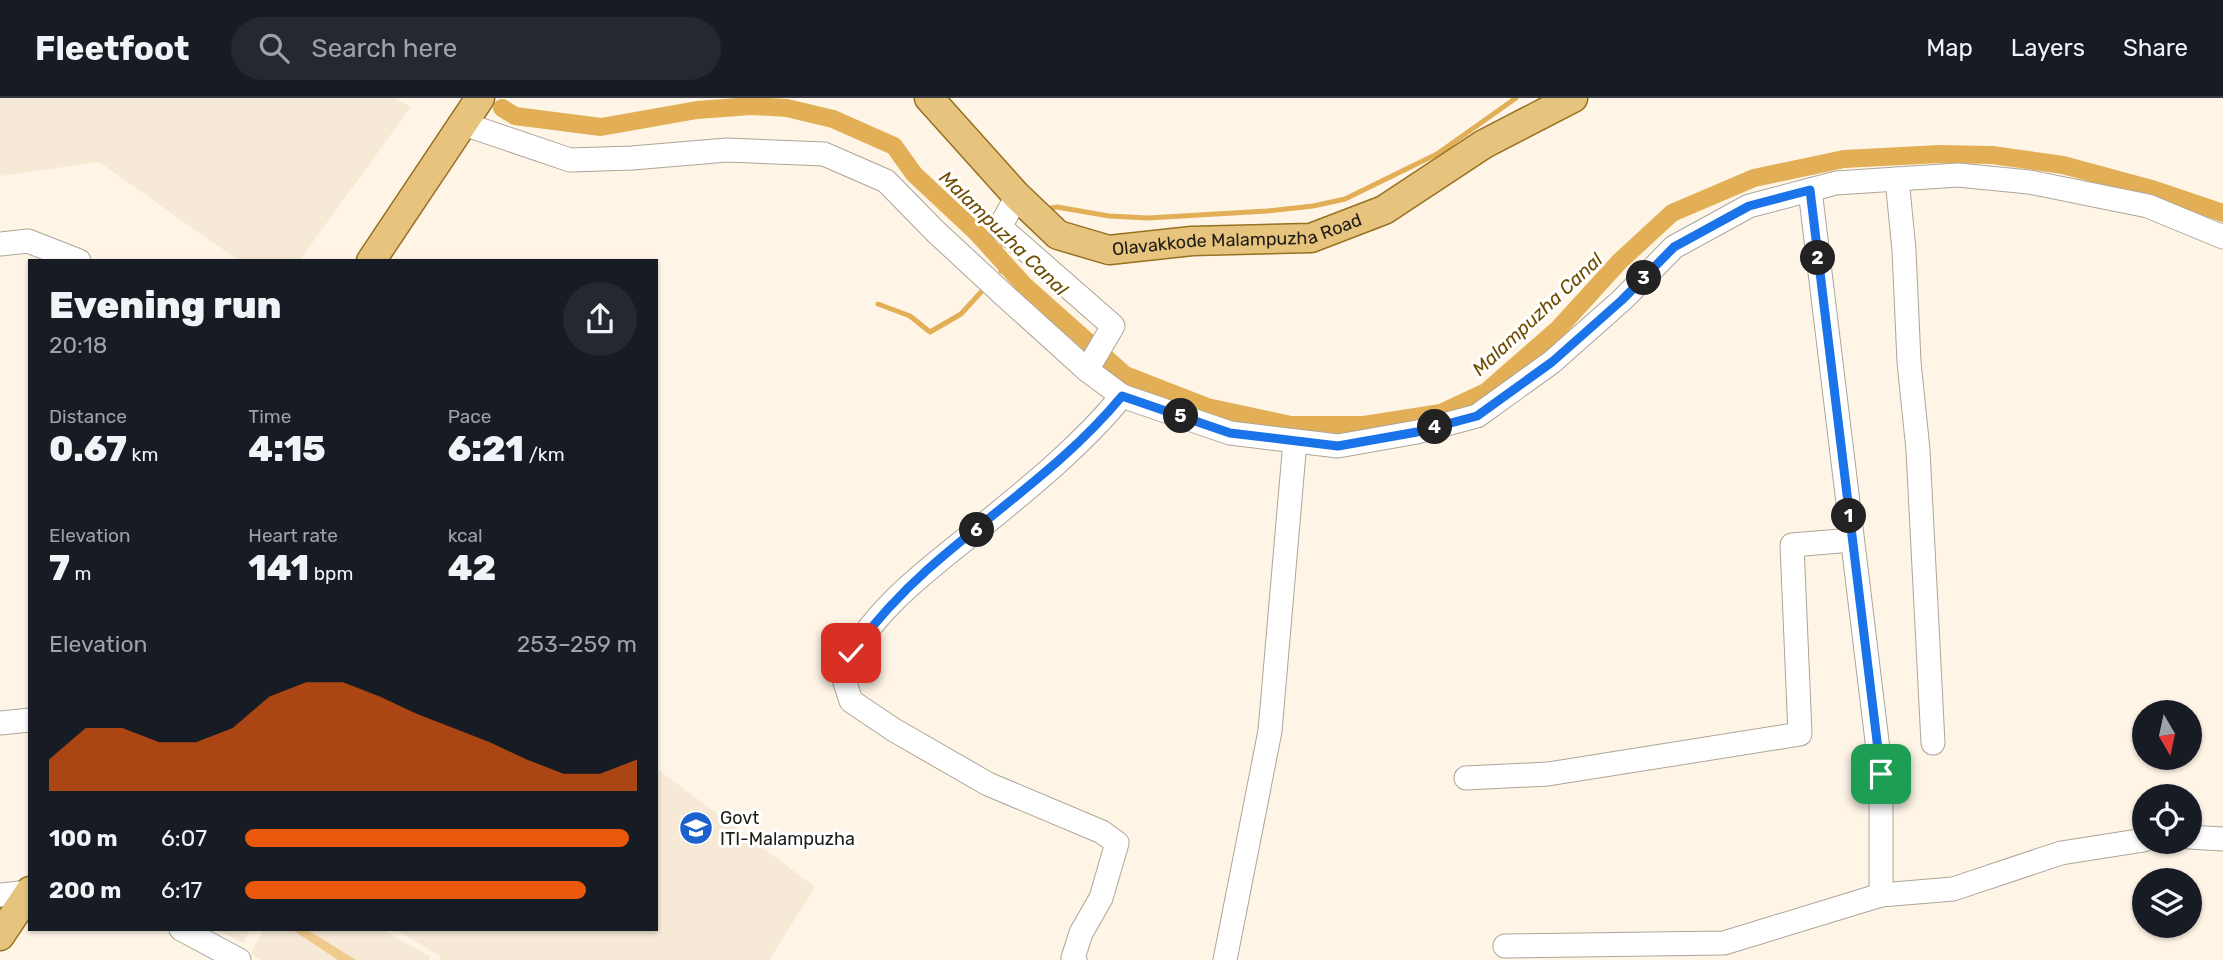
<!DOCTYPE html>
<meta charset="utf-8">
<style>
:root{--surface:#171b24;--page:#242831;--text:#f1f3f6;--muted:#9ea1a6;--line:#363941;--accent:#ea580c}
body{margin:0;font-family:Rubik,sans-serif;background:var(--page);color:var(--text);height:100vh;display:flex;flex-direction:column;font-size:26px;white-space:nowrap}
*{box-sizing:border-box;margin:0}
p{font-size:23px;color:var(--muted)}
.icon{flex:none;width:38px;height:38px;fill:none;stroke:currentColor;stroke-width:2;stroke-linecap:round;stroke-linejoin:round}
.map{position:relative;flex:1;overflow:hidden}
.side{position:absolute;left:28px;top:161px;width:630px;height:672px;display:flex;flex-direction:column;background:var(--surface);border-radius:0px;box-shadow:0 2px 5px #0004}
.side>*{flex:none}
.needle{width:46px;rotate:171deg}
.controls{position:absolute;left:2132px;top:602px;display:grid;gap:14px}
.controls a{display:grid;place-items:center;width:70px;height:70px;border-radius:50%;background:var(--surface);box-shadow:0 2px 5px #0004;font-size:35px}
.pin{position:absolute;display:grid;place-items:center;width:60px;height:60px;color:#fff;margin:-30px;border-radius:14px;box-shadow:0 4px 10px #0006}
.km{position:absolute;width:35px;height:35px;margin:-18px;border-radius:50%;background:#222;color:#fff;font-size:19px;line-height:35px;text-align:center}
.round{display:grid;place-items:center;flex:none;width:74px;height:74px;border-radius:37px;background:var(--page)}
.overview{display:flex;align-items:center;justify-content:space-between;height:119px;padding:0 21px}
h1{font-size:38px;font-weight:800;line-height:52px}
.figures{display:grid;grid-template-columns:repeat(3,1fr);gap:10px;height:119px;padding:7px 21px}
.figures div{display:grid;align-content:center}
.figures b{font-size:35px;font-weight:800}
.figures small{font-size:19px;font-weight:400}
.figures p{font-size:19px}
.chart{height:196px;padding:14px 21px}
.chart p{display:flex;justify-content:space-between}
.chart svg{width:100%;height:126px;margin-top:7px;fill:var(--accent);opacity:.7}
ul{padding:0 21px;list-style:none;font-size:23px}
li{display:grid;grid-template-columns:112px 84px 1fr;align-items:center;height:52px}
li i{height:18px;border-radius:9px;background:var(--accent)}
header{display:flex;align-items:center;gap:42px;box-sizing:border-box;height:98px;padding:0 35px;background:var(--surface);border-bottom:2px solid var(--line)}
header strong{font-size:33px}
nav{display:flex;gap:38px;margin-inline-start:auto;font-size:24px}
.search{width:490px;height:63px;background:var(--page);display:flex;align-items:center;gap:18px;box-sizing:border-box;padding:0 24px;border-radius:38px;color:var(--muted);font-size:26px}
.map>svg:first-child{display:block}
.built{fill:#f6e9d5}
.green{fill:#f0cb8d}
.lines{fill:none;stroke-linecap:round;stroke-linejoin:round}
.stream{stroke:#e2af57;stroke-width:5}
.canal{stroke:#e2af57;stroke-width:18}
.minor-casing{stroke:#ada598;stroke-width:25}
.major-casing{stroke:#977021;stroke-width:31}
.minor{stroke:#fff;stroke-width:23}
.major{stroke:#e7c47d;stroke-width:28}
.route-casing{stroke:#fff;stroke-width:14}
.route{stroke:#1a73e8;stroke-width:9}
.labels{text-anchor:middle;stroke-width:6;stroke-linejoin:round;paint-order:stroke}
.street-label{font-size:18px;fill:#1f1c17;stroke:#fff}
.poi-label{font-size:18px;fill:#1f1c17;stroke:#fff;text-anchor:start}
.water-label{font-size:19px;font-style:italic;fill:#6e4d02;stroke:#fff}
</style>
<header>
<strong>Fleetfoot</strong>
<div class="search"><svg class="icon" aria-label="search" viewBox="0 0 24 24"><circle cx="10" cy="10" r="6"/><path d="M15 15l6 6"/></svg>Search here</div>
<nav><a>Map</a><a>Layers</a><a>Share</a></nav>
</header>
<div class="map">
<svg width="2223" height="862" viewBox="0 0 2223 862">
<rect width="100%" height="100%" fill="#fef5e7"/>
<g class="built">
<path d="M0,0H395L411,9L299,163H239L99,64L0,78Z"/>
<path d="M656,670L815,789L769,862H439L440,858L394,831H656Z"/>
<path d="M215,831H250L243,845Z"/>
<path d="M264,831H381L431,859L429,862H261L250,856Z"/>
</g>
<path class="green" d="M291,831H306L356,862H338Z"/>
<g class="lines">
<g class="stream">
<path d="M1051,110L1057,109L1109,118L1148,120L1267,113L1313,108L1345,101L1437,56L1516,0"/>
<path d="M1000,149L994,162L1003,171L1001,173"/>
<path d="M878,206L910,218L930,234L961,216L982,193"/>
</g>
<path class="canal" d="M502,10L515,18L601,29L697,12L751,8L787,10L833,21L894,48L914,76L977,135L1024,187L1125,277L1207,309L1291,327H1364L1441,315L1486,294L1558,231L1620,163L1672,115L1754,80L1844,61L1940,56L1992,57L2063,67L2155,92L2223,115"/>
<g class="minor-casing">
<g id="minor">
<path d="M464,26L570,62L632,60L727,52L824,56L886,83L936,134L1004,197L1087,272L1122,298C1082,347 1030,389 981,429C930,470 869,513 842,575L851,603L894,632L988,686L1102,734L1117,745L1101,800L1081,835L1073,860L1075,862"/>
<path d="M1897,81L1904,152L1909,264L1918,352L1933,645"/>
<path d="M1810,92L1881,676V797"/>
<path d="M1017,98L1000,129L1113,228L1087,272"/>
<path d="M0,146L28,143L79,163"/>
<path d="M1122,298L1230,335L1338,348L1417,334L1477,318L1552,264L1622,202L1674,149L1749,108L1836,85L1958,77L2029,84L2148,108L2223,139"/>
<path d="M0,625L30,622"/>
<path d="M1466,680L1548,676L1800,636L1792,447L1852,442"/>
<path d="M2189,739L2223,741"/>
<path d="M0,797L29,794"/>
<path d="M181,831L239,862"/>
<path d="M1505,848L1724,845L1881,797L1953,791L2061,755L2144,742"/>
<path d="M1225,862L1270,633L1295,343"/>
</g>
</g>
<g class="major-casing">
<g id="major">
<path id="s1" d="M929,0L1017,98L1058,137L1109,152L1192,143L1311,140L1384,112L1484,46L1573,0"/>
<path d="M371,163L480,0"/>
<path d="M0,838L30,793"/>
</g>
</g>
<use href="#minor" class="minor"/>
<use href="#major" class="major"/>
</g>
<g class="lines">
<g class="route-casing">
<path id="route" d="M851,555C874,525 899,497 927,472C992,414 1066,366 1122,298L1230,335L1338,348L1417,334L1477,318L1552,264L1622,202L1674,149L1749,108L1810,92L1881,676"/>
</g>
<use href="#route" class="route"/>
</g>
<defs>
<g id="university-disc" transform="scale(1.75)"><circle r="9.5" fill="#1c61cc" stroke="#fff"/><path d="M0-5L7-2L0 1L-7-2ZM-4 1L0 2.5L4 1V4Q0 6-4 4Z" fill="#fff"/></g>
</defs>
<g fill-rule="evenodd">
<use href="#university-disc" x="696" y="730"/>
</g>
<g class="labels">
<g class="street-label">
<text dy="6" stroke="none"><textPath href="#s1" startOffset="371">Olavakkode Malampuzha Road</textPath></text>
</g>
<g class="poi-label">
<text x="720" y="726">Govt<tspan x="720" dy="21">ITI-Malampuzha</tspan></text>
</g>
<g class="water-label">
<text transform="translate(1004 135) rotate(44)" y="7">Malampuzha Canal</text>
<text transform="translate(1537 216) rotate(-43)" y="7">Malampuzha Canal</text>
</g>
</g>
</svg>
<div class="controls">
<a><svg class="needle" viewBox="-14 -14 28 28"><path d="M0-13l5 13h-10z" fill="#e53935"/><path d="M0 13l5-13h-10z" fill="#9ea1a6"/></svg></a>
<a><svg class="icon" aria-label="locate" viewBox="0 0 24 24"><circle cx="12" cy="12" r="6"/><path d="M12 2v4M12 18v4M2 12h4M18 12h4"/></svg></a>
<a><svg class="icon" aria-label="layers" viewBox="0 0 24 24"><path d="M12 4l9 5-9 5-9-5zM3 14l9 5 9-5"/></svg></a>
</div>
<div class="pin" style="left:1881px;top:676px;background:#1e9e55"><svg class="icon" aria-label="arrive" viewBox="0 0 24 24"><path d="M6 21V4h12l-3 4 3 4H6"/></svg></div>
<div class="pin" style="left:851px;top:555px;background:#d93025"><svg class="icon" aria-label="check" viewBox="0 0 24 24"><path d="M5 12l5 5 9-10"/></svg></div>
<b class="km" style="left:1849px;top:418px">1</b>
<b class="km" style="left:1818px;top:160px">2</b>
<b class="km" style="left:1644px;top:180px">3</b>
<b class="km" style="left:1435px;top:329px">4</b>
<b class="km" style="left:1181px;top:318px">5</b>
<b class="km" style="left:977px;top:432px">6</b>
<section class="side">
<div class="overview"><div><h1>Evening run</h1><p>20:18</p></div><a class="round"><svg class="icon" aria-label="share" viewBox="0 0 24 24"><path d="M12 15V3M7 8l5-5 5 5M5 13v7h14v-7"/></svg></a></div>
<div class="figures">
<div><p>Distance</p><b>0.67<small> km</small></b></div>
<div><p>Time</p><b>4:15</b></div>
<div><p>Pace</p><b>6:21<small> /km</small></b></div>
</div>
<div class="figures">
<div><p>Elevation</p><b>7<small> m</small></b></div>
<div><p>Heart rate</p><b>141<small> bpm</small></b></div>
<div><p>kcal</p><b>42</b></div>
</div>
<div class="chart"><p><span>Elevation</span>253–259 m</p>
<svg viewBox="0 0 160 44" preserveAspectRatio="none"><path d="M0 44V33L10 22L20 22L30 27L40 27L50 22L60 11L70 6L80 6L90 11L100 17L110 22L120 27L130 33L140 38L150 38L160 33V44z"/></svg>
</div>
<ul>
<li><b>100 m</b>6:07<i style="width:98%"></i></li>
<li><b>200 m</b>6:17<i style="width:87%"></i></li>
</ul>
</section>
</div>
